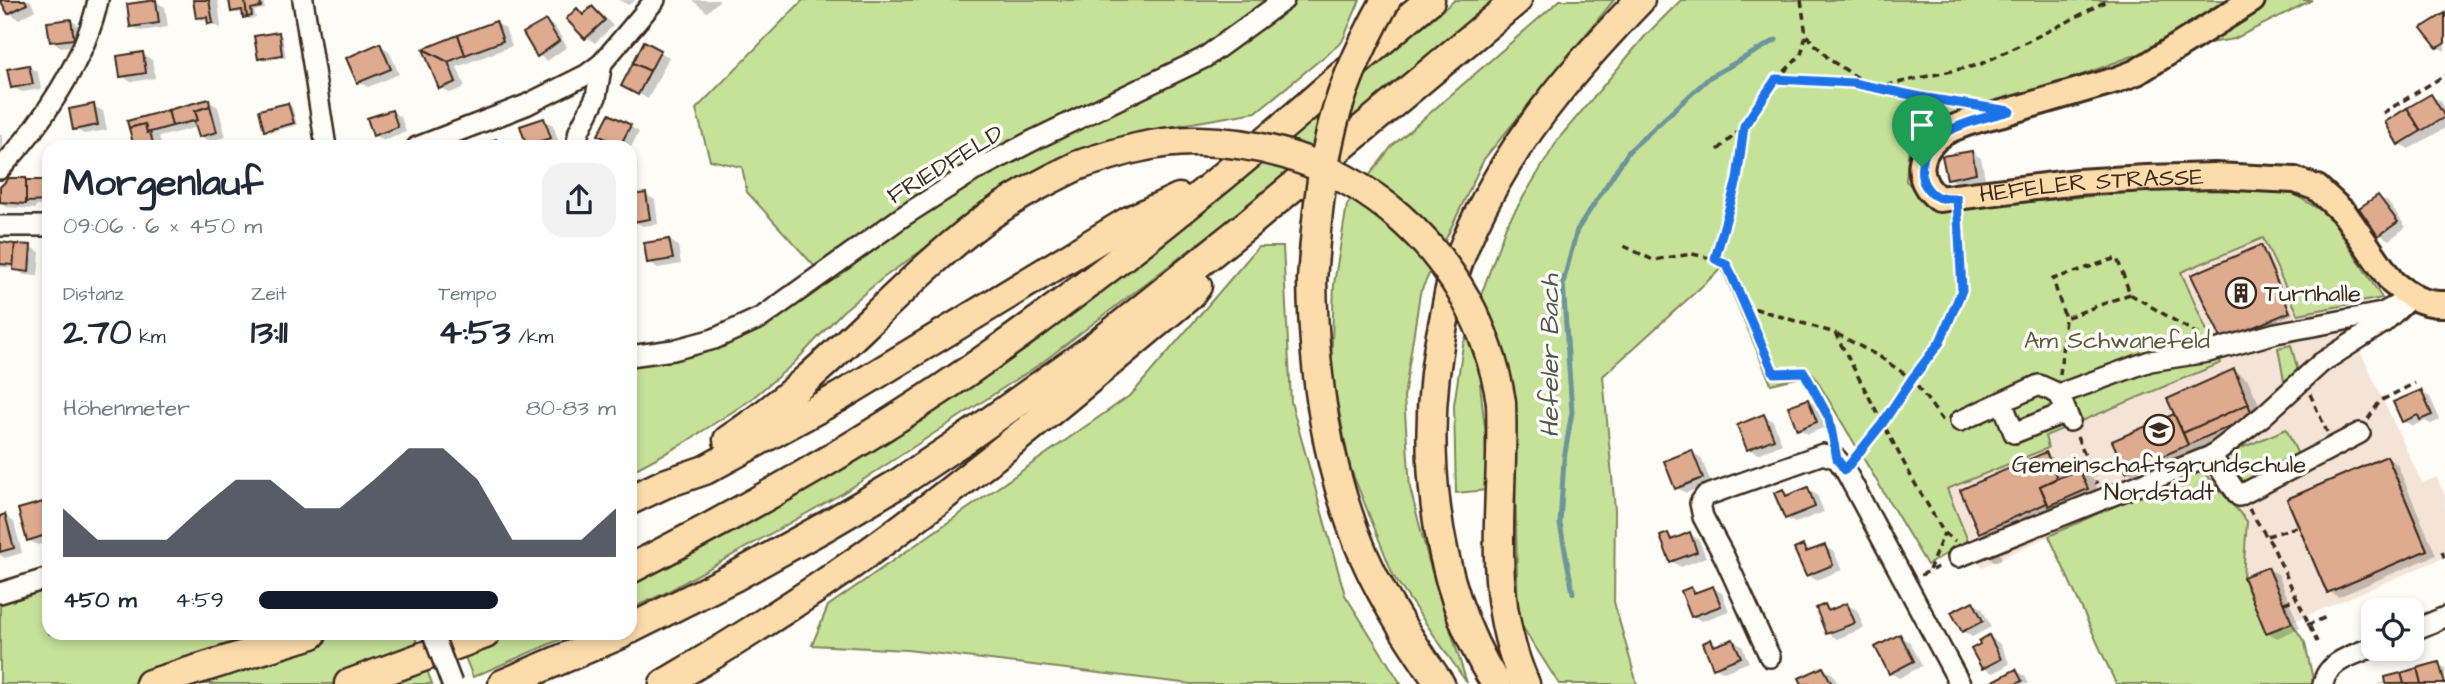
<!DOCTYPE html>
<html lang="de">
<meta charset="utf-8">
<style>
:root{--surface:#fff;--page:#f2f2f3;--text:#1f2937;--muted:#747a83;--accent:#111827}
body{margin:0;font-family:"Architects Daughter",sans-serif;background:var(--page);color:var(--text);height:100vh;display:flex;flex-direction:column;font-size:26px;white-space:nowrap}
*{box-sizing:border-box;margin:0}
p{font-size:23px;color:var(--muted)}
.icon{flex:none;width:38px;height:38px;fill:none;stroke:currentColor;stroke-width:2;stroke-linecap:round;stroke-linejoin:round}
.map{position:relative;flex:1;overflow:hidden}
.panel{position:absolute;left:42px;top:140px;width:595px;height:500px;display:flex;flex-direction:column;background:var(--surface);border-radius:21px;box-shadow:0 4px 10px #0003}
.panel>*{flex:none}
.fabs{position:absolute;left:2361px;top:598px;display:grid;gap:14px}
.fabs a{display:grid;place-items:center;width:63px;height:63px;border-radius:14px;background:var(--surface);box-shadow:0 4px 10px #0003;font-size:35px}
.pin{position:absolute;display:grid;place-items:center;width:60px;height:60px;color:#fff;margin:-72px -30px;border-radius:50% 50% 50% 0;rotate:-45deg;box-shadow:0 0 7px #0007}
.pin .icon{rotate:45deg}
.round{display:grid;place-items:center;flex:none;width:74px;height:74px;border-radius:21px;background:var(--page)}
.head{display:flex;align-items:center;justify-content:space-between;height:119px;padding:0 21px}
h1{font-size:38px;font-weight:700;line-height:52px}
.metrics{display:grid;grid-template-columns:repeat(3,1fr);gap:10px;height:119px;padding:7px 21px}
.metrics div{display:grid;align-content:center}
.metrics b{font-size:35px;font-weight:700}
.metrics small{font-size:19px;font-weight:400}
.metrics p{font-size:19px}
.chart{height:196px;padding:14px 21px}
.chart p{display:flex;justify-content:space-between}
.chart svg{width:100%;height:126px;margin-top:7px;fill:var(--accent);opacity:.7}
ul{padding:0 21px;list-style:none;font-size:23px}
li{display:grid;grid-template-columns:112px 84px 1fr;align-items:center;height:52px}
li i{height:18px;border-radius:9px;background:var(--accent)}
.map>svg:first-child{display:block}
.built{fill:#f4e4d8}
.green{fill:#c6e299;stroke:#80865c;stroke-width:2}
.shadow{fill:#0003}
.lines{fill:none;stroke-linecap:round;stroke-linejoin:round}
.stream{stroke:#6d959a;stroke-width:5}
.building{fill:#deab91;stroke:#3b2a1e;stroke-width:2;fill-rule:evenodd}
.minor-casing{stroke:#3b2a1e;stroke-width:24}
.major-casing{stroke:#3b2a1e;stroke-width:30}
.highway-casing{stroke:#3b2a1e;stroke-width:33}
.path{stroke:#3b2a1e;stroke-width:3.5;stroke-dasharray:7 5;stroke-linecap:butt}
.minor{stroke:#fdfcf7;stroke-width:19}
.major{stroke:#fddcac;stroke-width:24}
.highway{stroke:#fddcac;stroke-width:28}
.minor-bridge-casing{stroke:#3b2a1e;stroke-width:24;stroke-linecap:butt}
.highway-bridge-casing{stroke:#3b2a1e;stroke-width:33;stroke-linecap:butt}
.minor-bridge{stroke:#fdfcf7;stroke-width:19}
.highway-bridge{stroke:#fddcac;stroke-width:28}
.route-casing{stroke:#fff;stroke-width:14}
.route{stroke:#1a73e8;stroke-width:9}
.labels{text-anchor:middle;stroke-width:7;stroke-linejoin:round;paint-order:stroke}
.street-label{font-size:24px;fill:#3b2a1e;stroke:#fdfcf7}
.poi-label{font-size:24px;fill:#3b2a1e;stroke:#fdfcf7;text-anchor:start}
.park-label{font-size:24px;fill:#5e583d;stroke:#fdfcf7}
.water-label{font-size:26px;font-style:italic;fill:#505652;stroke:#fdfcf7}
</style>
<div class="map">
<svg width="2445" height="684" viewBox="0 0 2445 684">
<rect width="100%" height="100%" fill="#fdfcf7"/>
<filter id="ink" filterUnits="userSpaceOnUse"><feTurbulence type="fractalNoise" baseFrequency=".0143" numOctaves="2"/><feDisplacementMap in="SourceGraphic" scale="14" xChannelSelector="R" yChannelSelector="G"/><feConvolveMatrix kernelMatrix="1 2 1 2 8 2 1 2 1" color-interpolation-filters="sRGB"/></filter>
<g filter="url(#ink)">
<path class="built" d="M2263,237L2298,314L2339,306L2422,483L2437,477L2445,496V557L2266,633L2243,577L2247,521L2199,467L1982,567L1968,541L1906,393Z"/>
<g class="green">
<path d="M803,0H1360L1342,42L1256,112L1157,129L1085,148L998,196L883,278L842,312L793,364L749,401L681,445L630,472V365L683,357L827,280L747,192L742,167L710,160L696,109Z"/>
<path d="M1455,0H1495L1262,195L1040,364L843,493L663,594L630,609V580L693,550L848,465L1031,346Z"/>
<path d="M1560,0H1614L1484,159L1420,293L1404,397L1410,488L1429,562L1467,683L1394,577L1350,467L1331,370L1334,284L1347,205L1392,146Z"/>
<path d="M1681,0H2312L2234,39L2135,55L1927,133L1909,145L1906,181L1932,208L1974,207L2168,189L2287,190L2330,216L2382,298L2298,314L2263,238L2181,272L2221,363L2045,436L2048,448L1947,489L1968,541L1927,565L1813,374L1771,384L1722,268L1603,376L1615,510L1614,602L1637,684H1559L1518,620L1515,477L1509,373L1480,384L1485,429L1487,490L1456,493L1454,405L1463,345L1506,226L1559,138L1646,35Z"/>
<path d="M1258,247H1283L1291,402L1345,595L1401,684H1191L907,650L812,645L828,606L1132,394Z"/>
<path d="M2291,345L2299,375L2285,386L2278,348Z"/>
<path d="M2286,429L2300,459L2244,484L2230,453Z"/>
<path d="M2199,467L2247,521L2243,577L2266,633L2292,623L2305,643L2314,684H2116L2049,536Z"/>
<path d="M49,588V634H414L432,684H0V603Z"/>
<path d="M507,634H573L473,677L463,652Z"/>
</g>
<g class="shadow">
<path d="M2,0H30L35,10L19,19L9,13Z"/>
<path d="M195,0H218L221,28L197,17Z"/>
<path d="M231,0H263L265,9L254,11L256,18L249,19L245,17L244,12L237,13L233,11Z"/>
<path d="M619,0H636L628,5Z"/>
<path d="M692,0H720L707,12Z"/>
<path d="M156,2L165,7L168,27L141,31L132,26Z"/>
<path d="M592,8L602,14L613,26L595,43L586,37L577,10L585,15Z"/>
<path d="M2445,15V51L2438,47Z"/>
<path d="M71,21L80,26L83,44L61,47L52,41Z"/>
<path d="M546,22L555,27L567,47L547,61L538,55Z"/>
<path d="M496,23L505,28L512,46L457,67L465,87L450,93L441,88L426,50Z"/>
<path d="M278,34L282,36L286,57L264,61L260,58Z"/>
<path d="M645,44L669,57L648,99L623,85Z"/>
<path d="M380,45L389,51L399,74L368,87L359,82Z"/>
<path d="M143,54L152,60L155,78L131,82L122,76Z"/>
<path d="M29,67L38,72L41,89L22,92L13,87Z"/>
<path d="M2431,96L2441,101L2445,109V128L2409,149L2400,144Z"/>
<path d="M208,101L218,107L226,137L210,141L200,136L198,127L159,137L162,147H136L129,122Z"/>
<path d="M288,104L292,107L297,125L270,132L266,130Z"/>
<path d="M94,106L103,111L107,130L84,134L75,129Z"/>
<path d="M392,112L401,117L406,132L384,140L374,135Z"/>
<path d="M544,120L553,125L559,143L551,147H529L522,127Z"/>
<path d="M630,126L639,132L630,149V147H625L601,134Z"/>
<path d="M0,134L3,136V156H0Z"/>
<path d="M1972,153L1981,158L1985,178L1958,183L1948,178Z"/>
<path d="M49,182V206H35V209L6,207L0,203V190Z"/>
<path d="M646,195L655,200L658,224L643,226L633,221Z"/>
<path d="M2379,197L2388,202L2406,227L2389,240L2379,234Z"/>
<path d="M669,240L678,246L681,264L658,268L649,262Z"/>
<path d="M0,244L31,247L40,252L38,276L24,275L15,268L0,267Z"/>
<path d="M2261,247L2265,250L2293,314L2227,341Z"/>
<path d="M2234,371L2248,380L2263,412L2261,421L2199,449L2201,453L2142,479L2127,471L2115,442L2176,415Z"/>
<path d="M2421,392L2430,397L2440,420L2431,424L2425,421L2413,426L2403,421Z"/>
<path d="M1808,401L1818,406L1826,427L1808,434L1799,429Z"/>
<path d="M1764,416L1773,421L1782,444L1758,454L1748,449Z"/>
<path d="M1692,452L1701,458L1711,483L1686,493L1677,488Z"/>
<path d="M2046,454L2055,459L2063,477L2079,471L2093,479L2101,497L1990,537L1980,531Z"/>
<path d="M2387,458L2397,464L2436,555L2338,597L2329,591Z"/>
<path d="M1807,489L1817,495L1824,512L1795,523L1786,518L1783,491L1792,496Z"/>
<path d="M43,504L49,508V542L38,545L28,540Z"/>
<path d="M5,516L14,522L22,553L5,558L0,555V518Z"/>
<path d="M1690,534L1699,540L1706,557L1681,567L1671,561L1668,535L1676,539Z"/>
<path d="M1803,547L1812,552L1825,547L1834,552L1842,570L1816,580L1807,575Z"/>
<path d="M1995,551L2000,553L2002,559L1995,562L1991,559L1988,554Z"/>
<path d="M2268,569L2278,574L2300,628L2277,638L2267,632Z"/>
<path d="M1691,588L1699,593L1713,588L1722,593L1729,611L1702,621L1692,616Z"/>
<path d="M1973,603L1982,608L1991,627L1972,637L1963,631Z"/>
<path d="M1847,605L1857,610L1864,628L1837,639L1828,633L1825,606L1833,611Z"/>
<path d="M1900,636L1910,642L1922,666L1899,678L1890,673Z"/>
<path d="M1989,637L1999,643L2010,664L1993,673L1983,668Z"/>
<path d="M1711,641L1720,646L1733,641L1742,646L1749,662L1724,672L1715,667Z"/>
<path d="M2439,664L2445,668V684H2377Z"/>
<path d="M1823,669L1833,674L1838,684H1804Z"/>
<path d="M2015,671L2025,676L2029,684H1991Z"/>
</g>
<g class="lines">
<path class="stream" d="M1573,593L1560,524L1564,459L1572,412L1563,283L1577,230L1629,151L1710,77L1776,40"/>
</g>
<g class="building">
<path d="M0,0H25L27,4L8,14Z"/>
<path d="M156,0L159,23L130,27L127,4Z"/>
<path d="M193,0H209L213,23L208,24L207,17L196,18Z"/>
<path d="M229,0H245L247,17L243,18L242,10L231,12Z"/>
<path d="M245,0H260L261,7L251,9L252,16L247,17Z"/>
<path d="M592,6L605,20L585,39L566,19L577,8L583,15Z"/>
<path d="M2445,13V43L2437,48L2421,28Z"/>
<path d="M71,19L74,39L50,42L47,22Z"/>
<path d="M546,20L559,41L537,57L523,33Z"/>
<path d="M496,21L503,41L465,55L458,35Z"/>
<path d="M279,32L282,55L258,59L254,36Z"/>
<path d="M458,35L465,55L448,62L423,49Z"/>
<path d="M644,41L661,50L650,71L633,63Z"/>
<path d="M380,43L391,69L357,83L346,58Z"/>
<path d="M423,49L448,62L456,82L439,89Z"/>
<path d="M143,52L146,73L120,77L117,56Z"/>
<path d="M633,63L650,71L638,95L621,86Z"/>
<path d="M29,65L33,84L11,88L7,69Z"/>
<path d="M2431,94L2445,117L2421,131L2407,108Z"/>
<path d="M209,99L210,106L195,111L198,120L172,126L168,110Z"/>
<path d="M288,103L294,123L264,131L259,110Z"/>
<path d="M94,104L98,125L73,130L69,109Z"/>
<path d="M210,106L217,132L199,137L194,121L198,120L195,111Z"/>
<path d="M2407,108L2421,131L2398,145L2385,122Z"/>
<path d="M168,110L172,126L147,133L145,124L129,128L127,121Z"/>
<path d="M392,110L398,127L373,136L367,118Z"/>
<path d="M609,114L631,125L620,146L598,135Z"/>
<path d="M544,118L551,138L537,142L538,145L527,147L520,126Z"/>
<path d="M145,124L147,133L150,132L154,147H134L129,128Z"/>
<path d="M496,139L499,147H483L482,145Z"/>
<path d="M1972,151L1976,173L1947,179L1942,156Z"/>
<path d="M9,178H26V204L0,202V187Z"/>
<path d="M26,180H49V201L26,202Z"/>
<path d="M646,193L650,219L632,222L630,195Z"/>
<path d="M2378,195L2398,222L2378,236L2359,208Z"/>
<path d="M669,239L673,259L647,263L644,243Z"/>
<path d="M0,242L15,244L13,265L0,264Z"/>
<path d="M15,244L31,245L29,272L13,270Z"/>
<path d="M2261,245L2290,312L2222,340L2191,275Z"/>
<path d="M2234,369L2249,404L2183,433L2167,399Z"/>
<path d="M2421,390L2432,415L2420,420L2418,415L2402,422L2393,402Z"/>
<path d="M1808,399L1817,422L1797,430L1788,406Z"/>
<path d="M2248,404L2253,416L2188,445L2183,433Z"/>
<path d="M1764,414L1774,439L1747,450L1737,425Z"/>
<path d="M2174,414L2188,445L2126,472L2112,441Z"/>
<path d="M1692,450L1703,478L1675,489L1664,461Z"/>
<path d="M2046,452L2057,478L2040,486L2047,503L1979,533L1960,490Z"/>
<path d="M2387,456L2427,550L2327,593L2287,499ZM2369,495L2388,537L2345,555L2327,513Z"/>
<path d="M2387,456L2427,550L2327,593L2287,499Z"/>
<path d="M2079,469L2088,489L2049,506L2040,486Z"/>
<path d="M1808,487L1815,507L1785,519L1774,493L1783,489L1786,496Z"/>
<path d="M43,502L49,523V534L27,541L18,509Z"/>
<path d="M5,514L14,548L0,552V516Z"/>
<path d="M1690,532L1697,552L1670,562L1660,536L1668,533L1671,540Z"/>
<path d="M1803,545L1806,552L1825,545L1833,565L1806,576L1794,549Z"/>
<path d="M2268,567L2292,623L2266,633L2243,577Z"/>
<path d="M1713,586L1721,606L1691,617L1681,591L1691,587L1694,593Z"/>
<path d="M1973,601L1983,621L1962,632L1951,612Z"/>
<path d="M1847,603L1855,623L1826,634L1816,608L1825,604L1828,611Z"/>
<path d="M1900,634L1914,661L1889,674L1875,647Z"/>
<path d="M1989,635L2001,659L1982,669L1971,649L1980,644L1979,641Z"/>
<path d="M1711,639L1714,646L1733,639L1741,657L1713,668L1703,643Z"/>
<path d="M2439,662L2445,684H2421L2417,668Z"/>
<path d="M1823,667L1832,684H1802L1799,678Z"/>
<path d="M2417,668L2421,684H2404L2401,673Z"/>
<path d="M2016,669L2022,681L2016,684H1988Z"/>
<path d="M2401,673L2404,684H2386L2385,677Z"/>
</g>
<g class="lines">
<g class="minor-casing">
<g id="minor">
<path d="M303,0L326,147"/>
<path d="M417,147L526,105L586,75L602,63L655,0"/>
<path d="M576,147L579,131L596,97L602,63"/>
<path d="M0,169C40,127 87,57 98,0"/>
<path d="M0,226H49"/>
<path d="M630,356L673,350L714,339L762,317L902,217L974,171L1036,139L1204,58L1284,0"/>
<path d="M2059,394L2150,361L2208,352L2276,333L2382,313L2395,306"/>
<path d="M2002,402L2014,433L2066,412"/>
<path d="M1960,421L2039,385L2059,394L2070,421"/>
<path d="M2211,456L2239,496L2360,433"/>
<path d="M1958,557L2211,456L2263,416L2321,363L2383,323L2411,297"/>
<path d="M0,593L49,578"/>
<path d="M2412,631L2445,617"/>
<path d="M1770,657L1724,556L1703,517L1700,503L1705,496L1823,454L1837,459L1845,470L1960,684"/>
<path d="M2323,684C2327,661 2354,655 2373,647"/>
</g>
</g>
<g class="major-casing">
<g id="major">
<path id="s1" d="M2252,0L2137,72L2116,80C2079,91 2043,101 2006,112C1986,118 1962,122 1944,133C1917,150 1913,180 1939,199L2077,182L2146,178L2215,176L2295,180L2317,188L2345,214L2392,282C2409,296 2423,305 2445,304"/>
</g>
</g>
<g class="highway-casing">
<g id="highway">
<path d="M1312,281C1314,375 1326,469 1364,556C1384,602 1412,643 1440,684"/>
<path d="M1501,402C1505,501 1483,589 1525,684"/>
<path d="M728,440C821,380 891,291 978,224C1009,200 1044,182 1079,165"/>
<path d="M630,500L664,484L705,470L839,397L1129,221L1179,198"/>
<path d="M630,569C758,504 882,433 998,350C1103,275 1204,194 1301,111C1344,74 1386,36 1430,0"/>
<path d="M630,629L734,577L826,526L899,483L968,437L1093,348L1253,220L1517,0"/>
<path d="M150,684L312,634"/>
<path d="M349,684L485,634"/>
<path d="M503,684L621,634"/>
<path d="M664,684C739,640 813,593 883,542C989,464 1090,379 1190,295L1197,286"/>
<path d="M1496,684C1430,580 1418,434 1445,315C1448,300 1450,283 1456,269C1465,241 1479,212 1493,187C1532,117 1585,57 1640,0"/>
</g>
</g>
<g class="path">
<path d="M1801,0L1806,35L1830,60L1874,88L1960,103"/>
<path d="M1776,80L1801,55L1806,35"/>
<path d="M2383,113L2445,75"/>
<path d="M1718,150L1742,128"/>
<path d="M1624,246L1653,260L1692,254L1715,259"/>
<path d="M2130,294L2065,318L2053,279L2117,258L2130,294L2199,335"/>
<path d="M1743,305L1835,333L1913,480L1944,533L1955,541"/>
<path d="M1837,334L1880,357L1912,379L1943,421"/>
<path d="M2060,375L2065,318"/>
<path d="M2310,394L2327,432"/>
<path d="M2368,419L2380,401L2415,383"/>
<path d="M2077,437L2097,484"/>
<path d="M1833,440L1829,418L1804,372L1774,373L1727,265L1715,259L1737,180L1744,126L1776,80L1853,83L1874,88L1979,65L2067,22L2108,0"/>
<path d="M1855,458L1883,424L1912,379L1940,342L1962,290L1958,218"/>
<path d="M2249,509L2272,545L2317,642"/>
<path d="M2267,536L2300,526"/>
<path d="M2442,551L2445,559"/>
<path d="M1929,570L1944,533"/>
<path d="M1921,575L1942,565"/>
<path d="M2284,603L2296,599"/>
<path d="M2307,625L2327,617"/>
</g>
<use href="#minor" class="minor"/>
<use href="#major" class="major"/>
<use href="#highway" class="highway"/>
<g class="minor-bridge-casing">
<path id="minor-bridge" d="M433,634L452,684"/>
</g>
<g class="highway-bridge-casing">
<g id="highway-bridge">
<path d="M1079,165C1118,152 1157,140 1198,141C1351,143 1477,251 1501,402"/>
<path d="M1312,281C1315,235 1319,186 1329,141C1339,92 1362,43 1386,0"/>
</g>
</g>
<use href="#minor-bridge" class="minor-bridge"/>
<use href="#highway-bridge" class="highway-bridge"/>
</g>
</g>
<g class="lines" filter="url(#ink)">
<g class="route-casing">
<path id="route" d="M1776,79L1853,83L1926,98L2010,111C1981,119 1927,128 1922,164C1921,172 1921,179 1925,185C1933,199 1942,199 1957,199L1962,290L1940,342L1912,379L1882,424L1845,470L1837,459L1829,418L1804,372L1774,373L1727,265L1715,259L1737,180L1744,126Z"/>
</g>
<use href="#route" class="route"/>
</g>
<defs>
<g id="building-ring" transform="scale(1.575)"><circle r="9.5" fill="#fdfcf7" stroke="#3b2a1e" stroke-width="1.5"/><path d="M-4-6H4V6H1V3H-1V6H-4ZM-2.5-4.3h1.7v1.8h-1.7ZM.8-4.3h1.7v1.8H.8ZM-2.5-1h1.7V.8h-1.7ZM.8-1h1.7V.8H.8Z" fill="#3b2a1e"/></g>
<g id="school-ring" transform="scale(1.575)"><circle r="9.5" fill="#fdfcf7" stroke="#3b2a1e" stroke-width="1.5"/><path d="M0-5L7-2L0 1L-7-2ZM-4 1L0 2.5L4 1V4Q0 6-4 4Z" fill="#3b2a1e"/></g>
</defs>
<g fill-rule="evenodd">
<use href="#building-ring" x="2241" y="293"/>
<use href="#school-ring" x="2159" y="430"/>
</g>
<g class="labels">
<g class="street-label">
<text transform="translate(945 164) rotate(-31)" y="8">FRIEDFELD</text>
<text dy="8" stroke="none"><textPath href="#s1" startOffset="572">HEFELER STRASSE</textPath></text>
</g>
<g class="poi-label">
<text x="2264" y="301">Turnhalle</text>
<text x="2159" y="472" text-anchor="middle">Gemeinschaftsgrundschule<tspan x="2159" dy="28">Nordstadt</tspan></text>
</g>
<g class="park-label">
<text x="2117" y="348">Am Schwanefeld</text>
</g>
<g class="water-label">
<text transform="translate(1549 356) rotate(-90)" y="9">Hefeler Bach</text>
</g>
</g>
</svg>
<div class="fabs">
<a><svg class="icon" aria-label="locate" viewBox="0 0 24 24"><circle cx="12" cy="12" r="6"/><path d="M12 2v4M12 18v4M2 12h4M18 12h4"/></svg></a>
</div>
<div class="pin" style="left:1922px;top:167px;background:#1e9e55"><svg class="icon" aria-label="arrive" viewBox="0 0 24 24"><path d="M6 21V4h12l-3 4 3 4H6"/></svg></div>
<section class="panel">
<div class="head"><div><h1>Morgenlauf</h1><p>09:06 · 6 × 450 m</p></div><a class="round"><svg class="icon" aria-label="share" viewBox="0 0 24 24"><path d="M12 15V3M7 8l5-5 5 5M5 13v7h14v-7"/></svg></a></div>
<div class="metrics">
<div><p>Distanz</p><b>2.70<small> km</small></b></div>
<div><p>Zeit</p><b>13:11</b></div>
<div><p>Tempo</p><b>4:53<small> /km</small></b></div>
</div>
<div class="chart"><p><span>Höhenmeter</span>80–83 m</p>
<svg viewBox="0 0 160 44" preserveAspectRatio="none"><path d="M0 44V27L10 38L20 38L30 38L40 27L50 17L60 17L70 27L80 27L90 17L100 6L110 6L120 17L130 38L140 38L150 38L160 27V44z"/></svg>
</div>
<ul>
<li><b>450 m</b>4:59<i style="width:67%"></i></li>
</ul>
</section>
</div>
